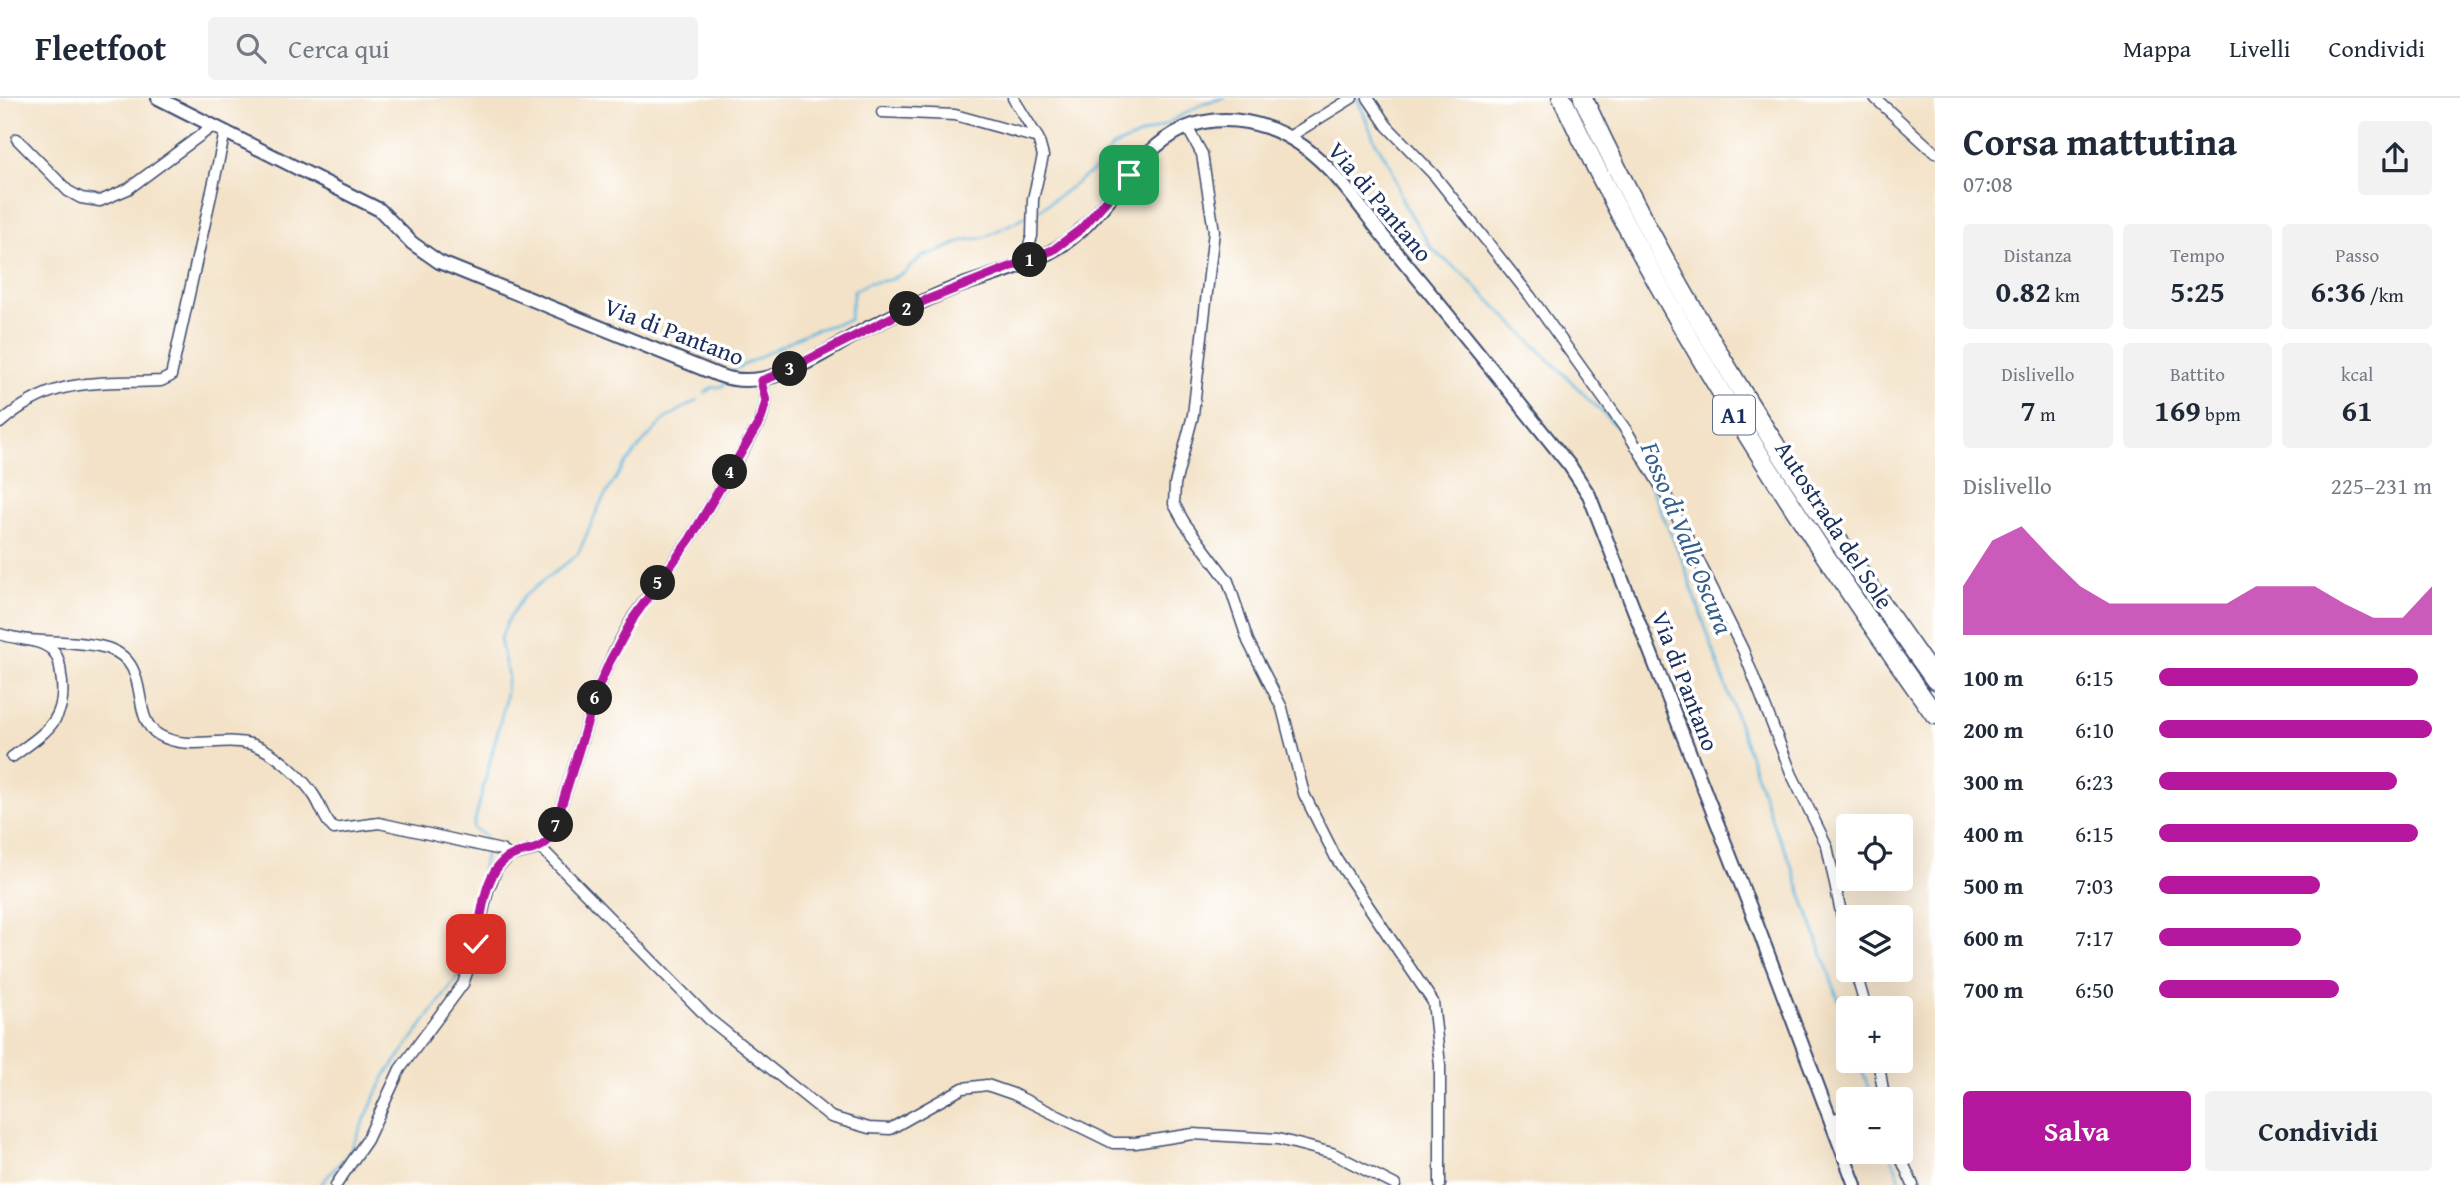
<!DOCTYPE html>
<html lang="it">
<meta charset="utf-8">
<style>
:root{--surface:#fff;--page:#f2f2f3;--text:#1f2937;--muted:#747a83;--line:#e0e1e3;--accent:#b5179e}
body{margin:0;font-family:"Gentium Book Plus",serif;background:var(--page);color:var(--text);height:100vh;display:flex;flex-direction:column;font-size:26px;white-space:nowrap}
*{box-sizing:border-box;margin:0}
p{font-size:23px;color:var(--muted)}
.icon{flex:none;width:38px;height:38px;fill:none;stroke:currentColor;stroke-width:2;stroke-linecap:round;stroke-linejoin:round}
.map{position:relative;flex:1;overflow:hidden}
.panel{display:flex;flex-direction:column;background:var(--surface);width:525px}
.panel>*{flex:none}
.fabs{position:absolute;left:1836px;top:716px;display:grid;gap:14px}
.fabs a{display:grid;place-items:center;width:77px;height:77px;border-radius:7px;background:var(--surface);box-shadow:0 7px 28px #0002;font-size:35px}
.pin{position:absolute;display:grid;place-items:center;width:60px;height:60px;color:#fff;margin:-30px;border-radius:14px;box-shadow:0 4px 10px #0006}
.km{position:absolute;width:35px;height:35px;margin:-18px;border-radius:50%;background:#222;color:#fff;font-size:19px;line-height:35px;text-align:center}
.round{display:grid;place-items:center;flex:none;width:74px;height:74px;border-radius:7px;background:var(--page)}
.overview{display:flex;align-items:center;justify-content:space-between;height:119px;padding:0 28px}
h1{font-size:38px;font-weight:600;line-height:52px}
.figures{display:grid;grid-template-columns:repeat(3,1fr);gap:10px;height:119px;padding:7px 28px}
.figures div{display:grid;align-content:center;border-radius:7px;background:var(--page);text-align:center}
.figures b{font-size:30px;font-weight:600}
.figures small{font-size:19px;font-weight:400}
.figures p{font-size:19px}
.chart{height:196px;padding:14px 28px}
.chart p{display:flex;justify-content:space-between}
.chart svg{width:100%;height:126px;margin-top:7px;fill:var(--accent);opacity:.7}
.primary-button{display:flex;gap:14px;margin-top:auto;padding:14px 28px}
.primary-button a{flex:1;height:80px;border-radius:7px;background:var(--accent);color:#fff;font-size:28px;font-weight:600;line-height:80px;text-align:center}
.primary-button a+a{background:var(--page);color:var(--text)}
ul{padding:0 28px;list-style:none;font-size:23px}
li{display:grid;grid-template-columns:112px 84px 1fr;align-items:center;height:52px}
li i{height:18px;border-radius:9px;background:var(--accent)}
header{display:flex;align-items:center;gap:42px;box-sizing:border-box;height:98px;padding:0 35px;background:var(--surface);border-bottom:2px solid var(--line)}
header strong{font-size:33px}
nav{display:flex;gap:38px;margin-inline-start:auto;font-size:24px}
.search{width:490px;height:63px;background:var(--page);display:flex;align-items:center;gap:18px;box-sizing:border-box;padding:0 24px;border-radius:7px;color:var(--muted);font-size:26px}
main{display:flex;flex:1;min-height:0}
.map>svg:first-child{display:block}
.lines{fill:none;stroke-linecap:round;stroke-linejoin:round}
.stream{stroke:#62b7de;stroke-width:2.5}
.minor-casing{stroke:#3b4a6e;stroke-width:13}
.tertiary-casing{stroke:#3b4a6e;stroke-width:16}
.motorway-casing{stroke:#3b4a6e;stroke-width:21}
.minor{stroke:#fff;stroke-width:10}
.tertiary{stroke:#fff;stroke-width:12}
.motorway{stroke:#fff;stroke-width:18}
.route-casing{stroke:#fff;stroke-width:14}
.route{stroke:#b5179e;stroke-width:9}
.labels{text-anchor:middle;stroke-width:7;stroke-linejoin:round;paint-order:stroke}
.shield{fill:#fff;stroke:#5f6d8e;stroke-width:2}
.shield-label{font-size:23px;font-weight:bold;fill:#1b2f5e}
.street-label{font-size:24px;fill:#1b2f5e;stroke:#fff}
.water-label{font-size:26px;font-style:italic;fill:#345f8b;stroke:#fff}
</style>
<header>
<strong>Fleetfoot</strong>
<div class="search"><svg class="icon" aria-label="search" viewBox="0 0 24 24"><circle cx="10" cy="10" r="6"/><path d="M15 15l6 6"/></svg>Cerca qui</div>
<nav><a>Mappa</a><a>Livelli</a><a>Condividi</a></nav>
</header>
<main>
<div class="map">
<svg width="1935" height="1087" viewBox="0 0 1935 1087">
<rect width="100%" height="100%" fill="#fff"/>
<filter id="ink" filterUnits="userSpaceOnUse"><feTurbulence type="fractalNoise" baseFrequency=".0143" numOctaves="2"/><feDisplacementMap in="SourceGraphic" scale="14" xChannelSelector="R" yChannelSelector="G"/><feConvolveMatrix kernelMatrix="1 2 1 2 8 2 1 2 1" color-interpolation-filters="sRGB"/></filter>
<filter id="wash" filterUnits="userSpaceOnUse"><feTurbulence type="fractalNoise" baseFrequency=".00686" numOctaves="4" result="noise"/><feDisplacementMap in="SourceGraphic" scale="28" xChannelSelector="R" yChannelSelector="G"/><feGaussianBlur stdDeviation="1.57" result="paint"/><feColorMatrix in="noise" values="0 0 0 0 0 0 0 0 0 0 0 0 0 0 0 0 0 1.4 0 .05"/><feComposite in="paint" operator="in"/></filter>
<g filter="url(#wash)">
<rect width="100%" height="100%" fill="#f3e2c7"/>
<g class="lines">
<g class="stream">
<path d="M1357,0L1375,43L1391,68L1403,104L1433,152L1464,177L1621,333"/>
<path d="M1037,114L1094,72L1112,49L1162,28L1204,5L1224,0"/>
<path d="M730,274L808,234L849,222L854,193L868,185L889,182L904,175L922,158L938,154L965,142L983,140L1030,116"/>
<path d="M705,295L711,290L723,288L725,284"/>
<path d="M1639,362L1683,464L1776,734L1787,755L1848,929"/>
<path d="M486,745L485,738L473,730L504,608L508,578L500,542L509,520L524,498L578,456L601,404L623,369L646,341L665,321L697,302"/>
<path d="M1859,962L1872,1001"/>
<path d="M1890,1054L1902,1087"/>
<path d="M320,1087L349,1055L385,978L456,881L470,835L486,752"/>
</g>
</g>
</g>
<g filter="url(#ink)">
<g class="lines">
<g class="minor-casing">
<g id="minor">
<path d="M1013,0L1038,40L1043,58L1033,101L1032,138L1023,165"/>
<path d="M1368,0L1387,28L1435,78L1530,198L1626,332L1666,397L1743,552L1792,677L1827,748L1848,848"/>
<path d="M1875,0L1935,55"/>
<path d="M882,14L955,17L1038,40"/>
<path d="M1187,29L1202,56L1214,133L1193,317L1175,386L1174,406L1184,424L1228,483L1248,543L1282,610L1304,696L1336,760L1433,904L1440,967V1087"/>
<path d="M1289,39L1352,0"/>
<path d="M17,41L68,93L81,100L100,103L128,91L213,28"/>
<path d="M0,325C54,278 94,286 161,283L171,278L225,34"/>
<path d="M0,536C16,542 38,540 52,552C59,558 60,568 61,577C69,623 44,635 12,659"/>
<path d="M27,542C53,544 82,543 107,550C154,565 128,619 159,637C188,654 224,637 254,647C275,654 304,681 315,699C322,710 324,722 334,731L379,725L501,752L510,758"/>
<path d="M541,750L709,921L831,1019L869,1030L890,1031L963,990L987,987L1013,996L1113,1045H1135L1193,1036L1278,1041L1332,1055L1395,1087"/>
<path d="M1855,872L1866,910"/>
<path d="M1878,962L1883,992L1879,1001"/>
<path d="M1830,1023L1848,1016"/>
<path d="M1898,1054L1913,1087"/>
<path d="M336,1087L367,1042L400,971L463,886L473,857L488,792L497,770L510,758L541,750L552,738L598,590L614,554L633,519L690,441L761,322L766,303L761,283"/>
</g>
</g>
<g class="tertiary-casing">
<path id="tertiary" d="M158,0L380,112L412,145L439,164L718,277C771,297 822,254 868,230C897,216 927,200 957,189C994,176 1036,166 1068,143C1112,110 1134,53 1185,30C1225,13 1271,25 1304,49C1337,73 1362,112 1387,143C1449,217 1509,293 1570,368L1589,397L1757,827L1855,1087"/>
</g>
<g class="motorway-casing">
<g id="motorway">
<path d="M1562,0C1665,218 1795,420 1935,617"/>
<path d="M1583,0C1678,206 1803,397 1935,582"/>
</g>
</g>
<use href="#minor" class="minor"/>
<use href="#tertiary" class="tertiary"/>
<use href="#motorway" class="motorway"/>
</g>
</g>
<g class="lines" filter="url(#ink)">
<g class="route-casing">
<path id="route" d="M476,846C482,819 483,769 513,757C529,751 541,753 552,738L598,590L610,563L634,519L690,441L761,321L766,303L761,283L784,274L924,203L1053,152L1081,131L1129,77"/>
</g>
<use href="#route" class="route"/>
</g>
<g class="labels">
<rect class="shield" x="1713" y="297.5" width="42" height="39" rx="5"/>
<g class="shield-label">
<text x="1734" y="325">A1</text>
</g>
<g class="street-label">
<text transform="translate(1380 104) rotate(50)" y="8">Via di Pantano</text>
<text transform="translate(674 234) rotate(21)" y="8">Via di Pantano</text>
<text transform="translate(1834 427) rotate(57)" y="8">Autostrada del Sole</text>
<text transform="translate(1685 583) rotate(69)" y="8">Via di Pantano</text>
</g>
<g class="water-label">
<text transform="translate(1687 440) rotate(68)" y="9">Fosso di Valle Oscura</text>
</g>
</g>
</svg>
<div class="fabs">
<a><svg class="icon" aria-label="locate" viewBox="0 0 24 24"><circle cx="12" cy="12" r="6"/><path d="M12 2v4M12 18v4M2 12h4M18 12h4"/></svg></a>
<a><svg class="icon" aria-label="layers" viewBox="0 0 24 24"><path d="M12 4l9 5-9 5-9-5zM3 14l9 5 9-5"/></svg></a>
<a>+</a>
<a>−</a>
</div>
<div class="pin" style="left:1129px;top:77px;background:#1e9e55"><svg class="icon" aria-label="arrive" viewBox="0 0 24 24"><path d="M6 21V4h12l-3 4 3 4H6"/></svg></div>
<div class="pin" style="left:476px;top:846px;background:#d93025"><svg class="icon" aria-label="check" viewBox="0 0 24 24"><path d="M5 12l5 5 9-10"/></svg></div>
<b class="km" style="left:1030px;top:162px">1</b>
<b class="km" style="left:907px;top:211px">2</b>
<b class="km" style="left:790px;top:271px">3</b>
<b class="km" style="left:730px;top:374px">4</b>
<b class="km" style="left:658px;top:485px">5</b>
<b class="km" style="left:595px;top:600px">6</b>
<b class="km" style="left:556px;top:727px">7</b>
</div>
<section class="panel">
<div class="overview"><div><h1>Corsa mattutina</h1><p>07:08</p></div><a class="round"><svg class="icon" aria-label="share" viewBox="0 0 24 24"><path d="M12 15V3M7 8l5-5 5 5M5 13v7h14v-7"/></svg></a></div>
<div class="figures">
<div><p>Distanza</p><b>0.82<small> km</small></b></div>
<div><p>Tempo</p><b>5:25</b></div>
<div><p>Passo</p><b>6:36<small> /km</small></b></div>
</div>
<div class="figures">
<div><p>Dislivello</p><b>7<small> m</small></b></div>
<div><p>Battito</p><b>169<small> bpm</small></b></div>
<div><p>kcal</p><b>61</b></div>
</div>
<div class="chart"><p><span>Dislivello</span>225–231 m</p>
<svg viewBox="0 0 160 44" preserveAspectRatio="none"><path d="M0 44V27L10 11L20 6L30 17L40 27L50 33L60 33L70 33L80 33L90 33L100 27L110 27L120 27L130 33L140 38L150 38L160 27V44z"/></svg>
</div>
<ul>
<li><b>100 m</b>6:15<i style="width:95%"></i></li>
<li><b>200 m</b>6:10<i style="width:100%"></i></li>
<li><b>300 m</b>6:23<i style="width:87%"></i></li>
<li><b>400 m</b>6:15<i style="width:95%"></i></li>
<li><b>500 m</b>7:03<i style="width:59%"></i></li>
<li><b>600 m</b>7:17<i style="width:52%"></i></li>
<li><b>700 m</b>6:50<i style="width:66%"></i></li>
</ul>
<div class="primary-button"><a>Salva</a><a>Condividi</a></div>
</section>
</main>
